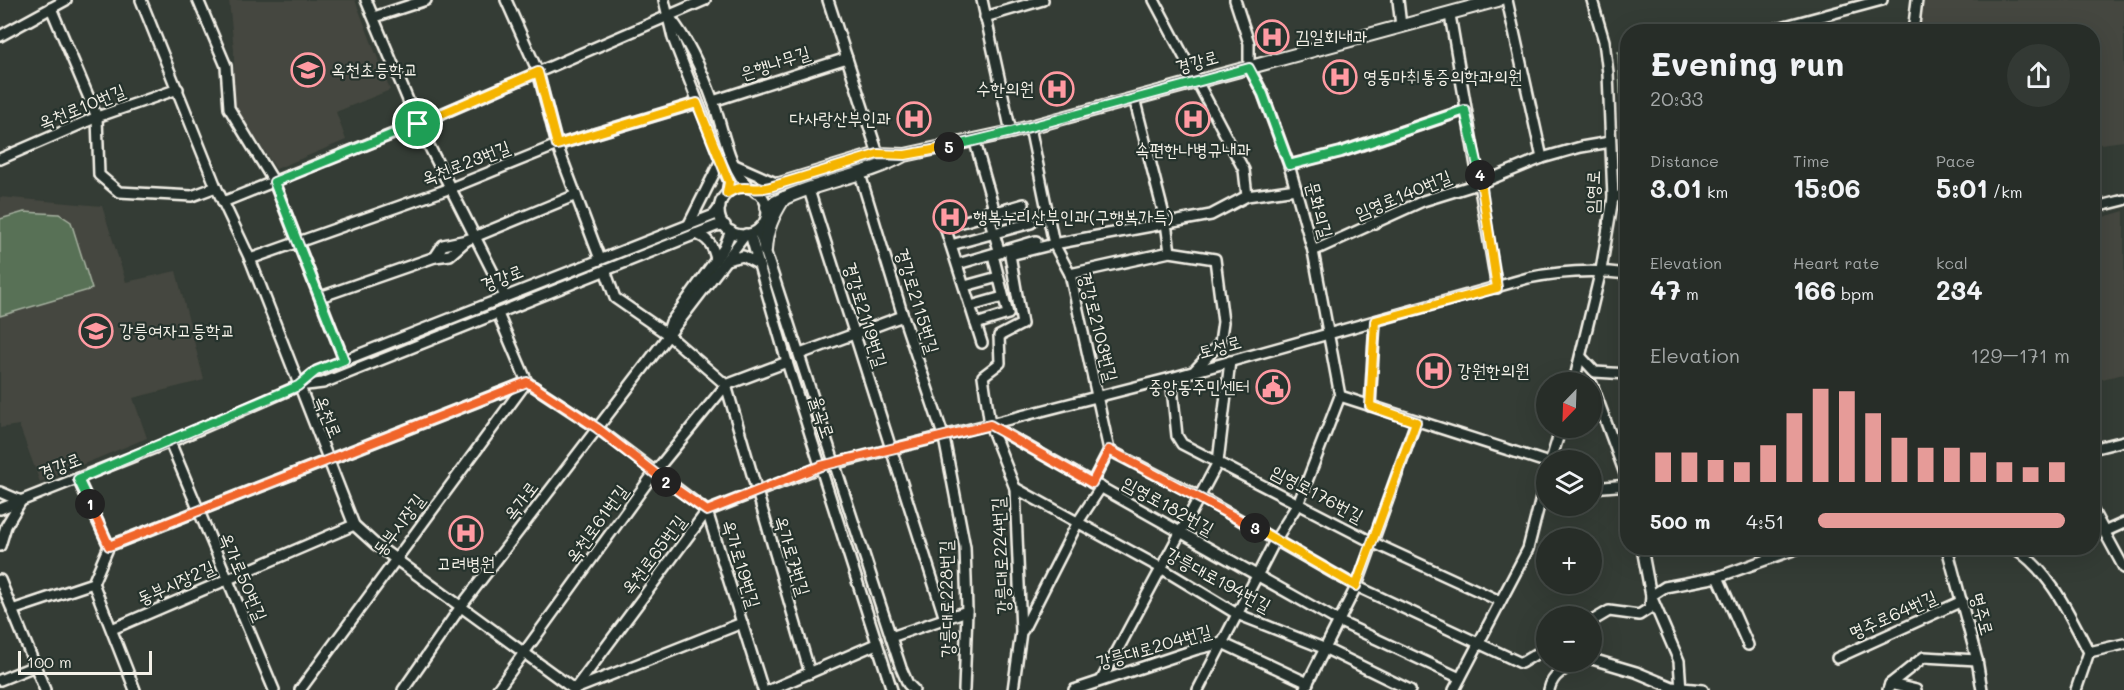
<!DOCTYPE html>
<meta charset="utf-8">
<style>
:root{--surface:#272d28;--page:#333934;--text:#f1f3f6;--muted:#a4a8a8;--line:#434945;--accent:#e69b98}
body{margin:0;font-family:Mali,"Poor Story",sans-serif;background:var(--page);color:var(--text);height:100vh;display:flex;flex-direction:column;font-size:22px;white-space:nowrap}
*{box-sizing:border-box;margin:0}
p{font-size:20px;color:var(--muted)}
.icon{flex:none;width:33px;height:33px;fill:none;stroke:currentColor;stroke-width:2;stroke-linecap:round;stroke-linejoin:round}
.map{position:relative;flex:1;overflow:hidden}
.panel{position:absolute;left:1620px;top:24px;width:480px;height:531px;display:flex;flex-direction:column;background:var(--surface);border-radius:24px;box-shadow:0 6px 24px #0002,0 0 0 2px var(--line)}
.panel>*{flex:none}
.needle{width:39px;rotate:203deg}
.buttons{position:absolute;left:1536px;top:372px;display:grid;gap:12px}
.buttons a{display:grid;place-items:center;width:66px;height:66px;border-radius:50%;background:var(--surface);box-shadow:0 6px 24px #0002,0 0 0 2px var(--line);font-size:30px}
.scale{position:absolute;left:18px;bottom:15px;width:134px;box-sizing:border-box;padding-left:6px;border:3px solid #f4f1e8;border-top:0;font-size:16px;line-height:21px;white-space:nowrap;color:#f4f1e8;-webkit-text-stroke:4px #26332d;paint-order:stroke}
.pin{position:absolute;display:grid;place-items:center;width:51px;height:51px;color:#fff;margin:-26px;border:3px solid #fff;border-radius:50%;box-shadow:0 2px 6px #0007}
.km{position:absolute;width:30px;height:30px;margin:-15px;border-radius:50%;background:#222;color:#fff;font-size:16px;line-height:30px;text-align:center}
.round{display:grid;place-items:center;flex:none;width:63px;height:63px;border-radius:32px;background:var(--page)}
.headline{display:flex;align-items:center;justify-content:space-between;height:102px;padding:0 30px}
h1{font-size:33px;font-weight:700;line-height:45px}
.stats{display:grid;grid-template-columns:repeat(3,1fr);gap:9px;height:102px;padding:6px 30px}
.stats div{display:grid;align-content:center}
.stats b{font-size:26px;font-weight:700}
.stats small{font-size:16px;font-weight:400}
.stats p{font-size:16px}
.chart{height:168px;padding:12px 30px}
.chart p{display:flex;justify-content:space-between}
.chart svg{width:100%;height:108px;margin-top:6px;stroke:var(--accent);stroke-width:6}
ul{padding:0 30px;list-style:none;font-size:20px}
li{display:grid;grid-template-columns:96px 72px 1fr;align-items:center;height:45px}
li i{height:15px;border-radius:8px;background:var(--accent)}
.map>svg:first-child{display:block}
.built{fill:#45473f}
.grass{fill:url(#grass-tufts);stroke:#a6b1a0;stroke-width:1.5}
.pitch{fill:#587157;stroke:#a6b1a0;stroke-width:1.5}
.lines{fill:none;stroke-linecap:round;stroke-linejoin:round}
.minor-casing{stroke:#f4f1e8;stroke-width:14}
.major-casing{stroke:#f4f1e8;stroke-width:16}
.minor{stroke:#26332d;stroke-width:9}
.major{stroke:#26332d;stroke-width:12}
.split-1-casing{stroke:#fff;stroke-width:12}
.split-2-casing{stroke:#fff;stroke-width:12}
.split-3-casing{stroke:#fff;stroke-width:12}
.split-4-casing{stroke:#fff;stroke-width:12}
.split-5-casing{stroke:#fff;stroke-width:12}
.split-6-casing{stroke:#fff;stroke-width:12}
.split-1{stroke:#22a559;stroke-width:8}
.split-2{stroke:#f0652b;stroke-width:8}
.split-3{stroke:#f0652b;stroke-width:8}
.split-4{stroke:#f5b400;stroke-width:8}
.split-5{stroke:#22a559;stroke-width:8}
.split-6{stroke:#f5b400;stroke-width:8}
.labels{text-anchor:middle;stroke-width:4.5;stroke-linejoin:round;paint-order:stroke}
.poi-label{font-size:18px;fill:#f4f1e8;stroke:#26332d;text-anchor:start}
.street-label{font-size:18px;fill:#f4f1e8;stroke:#26332d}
</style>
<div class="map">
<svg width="2124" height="690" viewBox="0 0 2124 690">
<defs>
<pattern id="grass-tufts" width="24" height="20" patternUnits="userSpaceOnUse" patternTransform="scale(1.5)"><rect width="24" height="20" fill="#587157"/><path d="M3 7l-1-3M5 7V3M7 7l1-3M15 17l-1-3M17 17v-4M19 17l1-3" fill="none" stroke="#71866f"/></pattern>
</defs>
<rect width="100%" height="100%" fill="#343c35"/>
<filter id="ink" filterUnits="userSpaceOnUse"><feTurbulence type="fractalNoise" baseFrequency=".0167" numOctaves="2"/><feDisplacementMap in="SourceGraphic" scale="12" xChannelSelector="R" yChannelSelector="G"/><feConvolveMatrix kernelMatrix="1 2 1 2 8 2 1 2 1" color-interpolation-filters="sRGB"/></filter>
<g filter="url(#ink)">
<g class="built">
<path d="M229,0H355L390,90L336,112L346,140L276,169L234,105V50Z"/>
<path d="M1922,0H2124V141L2093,145L2092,32L1919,31Z"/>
<path d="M0,197L102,206L126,282L176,271L204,380L133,398L147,438L40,482L19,425L0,428Z"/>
<path d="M2124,211V374L2093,381V220Z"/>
</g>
<path class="grass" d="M1618,52H1627L1628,181L1625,182Z"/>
<path class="pitch" d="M24,212L59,214L71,222L92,289L0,316V219Z"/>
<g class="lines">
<g class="minor-casing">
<g id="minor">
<path d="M141,0L216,187L250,259L354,525L375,544L575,690"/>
<path d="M198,0L226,66L229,108L274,182L344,360"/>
<path d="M366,0L418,124L505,296"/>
<path d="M506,0L538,72L557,145L600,259"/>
<path d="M664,0L673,38L729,182L727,193"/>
<path d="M828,0L878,154"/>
<path d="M982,0L1011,132"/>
<path d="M1154,0L1244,170L1247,196"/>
<path d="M1398,0L1401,26"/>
<path d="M1507,0L1542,158"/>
<path d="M51,8L97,117L99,175L119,192L192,196L216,187"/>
<path d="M1450,15L1497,288"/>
<path d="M374,17L426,0"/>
<path d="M985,17L1043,0"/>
<path d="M670,18C690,42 703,73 714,104C723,129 729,170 750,188"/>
<path d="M1763,32L1882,0"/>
<path d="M1913,32L1917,0"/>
<path d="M0,36L66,0"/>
<path d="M713,101L847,58"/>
<path d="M1030,127L1054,244L1070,274L1109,450L1200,497L1356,586L1521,663L1546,648"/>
<path d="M975,142L994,209L987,211L1000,253L993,255L1008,314L976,324"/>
<path d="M0,159L97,117L178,89"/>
<path d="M735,165L778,184"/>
<path d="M1289,165L1341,152L1465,110"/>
<path d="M860,174L903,316L944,438L965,547L967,611L964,690"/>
<circle cx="743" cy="211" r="24"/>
<path d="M809,190L945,619"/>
<path d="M1613,198L1628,193"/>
<path d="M223,202L418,124L705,0"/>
<path d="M2092,208L2124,200"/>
<path d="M689,224L720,162"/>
<path d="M760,228V235L901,668L908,684L914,690"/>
<path d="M695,234C708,237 713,246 716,259"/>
<path d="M750,234L787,362L892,690"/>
<path d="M951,245L1031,223"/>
<path d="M1313,251L1423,201L1481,183L1542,158L1581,147L1610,142"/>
<path d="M1170,252L1215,259L1223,322L1220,343L1195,370"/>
<path d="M435,257L443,245L467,240L576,195"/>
<path d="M250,259L451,188L557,145L697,103"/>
<path d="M726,260L743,256L758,264"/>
<path d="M958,264L1036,241"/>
<path d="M605,270L615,298L667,334L726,385L810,673"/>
<path d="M1070,274L1170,252L1166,223L1134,98"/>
<path d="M965,286L998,277"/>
<path d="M320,297L435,257L450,255L467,240"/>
<path d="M971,306L1003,297"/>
<path d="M498,314L527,382L597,428L707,511L763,690"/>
<path d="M667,334L671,322L724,248L731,231"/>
<path d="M982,343L945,227L1024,204"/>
<path d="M800,354L903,316"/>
<path d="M1582,358L1595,372L1628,374"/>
<path d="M1171,378L1177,436L1182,444L1374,543L1500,601"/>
<path d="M1574,382L1601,270L1613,198L1608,73L1604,41L1592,0"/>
<path d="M1592,384L1628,482"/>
<path d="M298,386L323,383L716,226L725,225"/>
<path d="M1340,396L1546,462"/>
<path d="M1370,406L1375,321"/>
<path d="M990,425L1340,622L1460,678"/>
<path d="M170,442L274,690"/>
<path d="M2092,449L2124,441"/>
<path d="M1551,460L1561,428"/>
<path d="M78,479L109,546"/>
<path d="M1092,483L1109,450"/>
<path d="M1015,488L1161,568L1237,614L1326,649L1410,690"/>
<path d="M1592,488L1628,485"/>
<path d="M0,492L21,501L6,526L0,546"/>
<path d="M0,509L170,442L298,386L317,371L714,215L720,207"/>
<path d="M2092,509L2124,568"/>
<path d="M2104,532L2124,523"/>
<path d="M1642,548L1651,596L1679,661L1681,690"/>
<path d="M1947,548L1977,660L1982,690"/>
<path d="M2014,548C2051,572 2069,614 2089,652L2076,690"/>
<path d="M1718,577L1748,645"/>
<path d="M0,580L45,690"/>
<path d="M93,583L135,690"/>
<path d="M12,610L93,583L109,546L527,382"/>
<path d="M1592,621L1609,611L1639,615L1650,608L1651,596L1665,587L1718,577L1799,548"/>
<path d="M112,629L354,525"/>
<path d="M1023,630L1078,522L1101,487"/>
<path d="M891,637L967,611"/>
<path d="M2089,652L2124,644"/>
<path d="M1837,658L1962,601"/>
<path d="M1592,659L1636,672L1672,687L1703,690"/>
<path d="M1102,679L1218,462L1230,361"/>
<path d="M0,680L35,666"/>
<path d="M1890,684L1916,690"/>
<path d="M575,689L742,623"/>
<path d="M300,690L525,384"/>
<path d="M403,690L462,605L746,234"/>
<path d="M497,690L654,473L726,385L787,362"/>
<path d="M574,690L707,511L821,467L1171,378L1528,278C1562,271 1593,269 1628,274"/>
<path d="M770,690L876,644"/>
<path d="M1013,690L1021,632L1015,488L990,425L983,376L1000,363L999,336L1022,324L1010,255L1054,244L1211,215L1247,196L1296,189"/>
<path d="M1074,690L1197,649L1222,643L1308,683"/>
<path d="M1198,690L1276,539L1299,502L1340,396L1313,251L1289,165L1263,94L1249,67V43L1235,0"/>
<path d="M1304,690L1358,583L1416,422"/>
<path d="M1454,690L1528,549L1546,478"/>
<path d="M1549,690C1552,674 1567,667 1581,662"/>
<path d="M1888,690L1890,684L1924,657L1977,660"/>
</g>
</g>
<g class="major-casing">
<g id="major">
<path d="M756,191L878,154L905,155L1011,132L1498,0"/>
<path d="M767,207C809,182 861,179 904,155"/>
<path d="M765,250C766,230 773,215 784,198"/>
</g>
</g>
<use href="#minor" class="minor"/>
<use href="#major" class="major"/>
</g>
</g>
<g class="lines" filter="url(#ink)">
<g class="split-1-casing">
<path id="split-1" d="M90,504L78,479L298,386L316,371L344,360L274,182L418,124"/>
</g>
<g class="split-2-casing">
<path id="split-2" d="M90,504L109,546L527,382L597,428L666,482"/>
</g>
<g class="split-3-casing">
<path id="split-3" d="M666,482L707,511L821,466L990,425L1092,483L1109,450L1255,528"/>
</g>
<g class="split-4-casing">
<path id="split-4" d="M1255,528L1356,586L1416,422L1370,406L1375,321L1497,288L1480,175"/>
</g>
<g class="split-5-casing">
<path id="split-5" d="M949,147L1011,132L1249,68L1263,94L1289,165L1341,152L1465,110L1480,175"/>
</g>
<g class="split-6-casing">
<path id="split-6" d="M418,124L538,72L557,145L697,103L729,182L727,193C743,183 753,192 770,187L878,154L905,155L949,147"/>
</g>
<use href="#split-1" class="split-1"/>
<use href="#split-2" class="split-2"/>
<use href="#split-3" class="split-3"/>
<use href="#split-4" class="split-4"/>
<use href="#split-5" class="split-5"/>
<use href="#split-6" class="split-6"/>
</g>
<defs>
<g id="hospital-ring" transform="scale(1.725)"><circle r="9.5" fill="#26332d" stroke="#ff9aa2" stroke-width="1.5"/><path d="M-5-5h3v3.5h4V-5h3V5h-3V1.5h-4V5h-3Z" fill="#ff9aa2"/></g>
<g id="school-ring" transform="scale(1.725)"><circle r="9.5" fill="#26332d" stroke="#ff9aa2" stroke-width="1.5"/><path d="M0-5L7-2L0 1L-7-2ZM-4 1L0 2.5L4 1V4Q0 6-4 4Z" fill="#ff9aa2"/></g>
<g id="civic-ring" transform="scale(1.725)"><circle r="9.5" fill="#26332d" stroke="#ff9aa2" stroke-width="1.5"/><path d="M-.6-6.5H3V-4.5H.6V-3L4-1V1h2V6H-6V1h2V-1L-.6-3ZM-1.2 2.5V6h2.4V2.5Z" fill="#ff9aa2"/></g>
</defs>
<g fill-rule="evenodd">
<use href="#hospital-ring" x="1272" y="37"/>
<use href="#school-ring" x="308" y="70"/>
<use href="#hospital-ring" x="1340" y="77"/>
<use href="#hospital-ring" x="1057" y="89"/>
<use href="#hospital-ring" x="914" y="119"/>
<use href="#hospital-ring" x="1193" y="119"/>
<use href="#hospital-ring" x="950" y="217"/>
<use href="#school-ring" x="96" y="331"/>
<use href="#hospital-ring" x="1434" y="371"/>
<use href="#civic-ring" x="1273" y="387"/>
<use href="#hospital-ring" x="466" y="533"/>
</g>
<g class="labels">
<g class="poi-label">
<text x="1295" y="43">김일회내과</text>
<text x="331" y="76">옥천초등학교</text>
<text x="1363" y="83">영동마취통증의학과의원</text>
<text x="1034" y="95" text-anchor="end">수한의원</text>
<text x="891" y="125" text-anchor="end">다사랑산부인과</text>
<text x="1193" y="156" text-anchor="middle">속편한나병규내과</text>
<text x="973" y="223">행복누리산부인과(구행복가득)</text>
<text x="119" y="337">강릉여자고등학교</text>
<text x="1457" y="377">강원한의원</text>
<text x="1250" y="393" text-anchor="end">중앙동주민센터</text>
<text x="466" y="570" text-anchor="middle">고려병원</text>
</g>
<g class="street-label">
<text transform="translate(1197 62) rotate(-15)" y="6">경강로</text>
<text transform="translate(775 63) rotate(-18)" y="6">은행나무길</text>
<text transform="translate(82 107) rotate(-22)" y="6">옥천로10번길</text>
<text transform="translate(466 163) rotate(-21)" y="6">옥천로23번길</text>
<text transform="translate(1593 192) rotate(-88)" y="6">임영로</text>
<text transform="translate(1403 195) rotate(-22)" y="6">임영로140번길</text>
<text transform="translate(1319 210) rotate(75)" y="6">문화의길</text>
<text transform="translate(502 278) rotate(-21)" y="6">경강로</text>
<text transform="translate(917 301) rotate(73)" y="6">경강로2115번길</text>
<text transform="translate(865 315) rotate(73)" y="6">경강로2119번길</text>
<text transform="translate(1098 327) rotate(76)" y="6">경강로2103번길</text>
<text transform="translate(1220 347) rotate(-15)" y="6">토성로</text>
<text transform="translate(328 417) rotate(68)" y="6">옥천로</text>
<text transform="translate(822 417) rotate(72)" y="6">율곡로</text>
<text transform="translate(60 466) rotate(-21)" y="6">경강로</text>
<text transform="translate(1317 494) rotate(28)" y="6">임영로176번길</text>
<text transform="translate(521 501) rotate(-53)" y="6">옥가로</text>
<text transform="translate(1168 506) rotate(29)" y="6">임영로182번길</text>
<text transform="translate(597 524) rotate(-54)" y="6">옥천로61번길</text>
<text transform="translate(399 525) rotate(-53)" y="6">동부시장길</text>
<text transform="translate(654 555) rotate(-53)" y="6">옥천로65번길</text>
<text transform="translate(792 556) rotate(73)" y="6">옥가로7번길</text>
<text transform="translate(1001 556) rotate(-93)" y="6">강릉대로224번길</text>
<text transform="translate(741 564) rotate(73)" y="6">옥가로19번길</text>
<text transform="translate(243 577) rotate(67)" y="6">옥가로50번길</text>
<text transform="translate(1218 580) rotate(28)" y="6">강릉대로194번길</text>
<text transform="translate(176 583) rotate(-24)" y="6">동부시장2길</text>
<text transform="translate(947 599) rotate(-91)" y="6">강릉대로228번길</text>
<text transform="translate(1982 614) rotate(75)" y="6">명주로</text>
<text transform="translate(1893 615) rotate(-24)" y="6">명주로64번길</text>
<text transform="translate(1154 647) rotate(-16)" y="6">강릉대로204번길</text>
</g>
</g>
</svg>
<div class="buttons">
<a><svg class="needle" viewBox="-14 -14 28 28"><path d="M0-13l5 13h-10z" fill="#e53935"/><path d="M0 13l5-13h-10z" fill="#a4a8a8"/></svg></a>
<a><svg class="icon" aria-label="layers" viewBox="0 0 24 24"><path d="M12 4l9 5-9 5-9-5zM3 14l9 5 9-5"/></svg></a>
<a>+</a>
<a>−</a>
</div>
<div class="scale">100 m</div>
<div class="pin" style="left:418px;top:124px;background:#1e9e55"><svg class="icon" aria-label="arrive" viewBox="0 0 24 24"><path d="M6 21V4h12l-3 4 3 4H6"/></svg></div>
<b class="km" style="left:90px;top:504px">1</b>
<b class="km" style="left:666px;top:482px">2</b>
<b class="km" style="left:1255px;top:528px">3</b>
<b class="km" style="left:1480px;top:175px">4</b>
<b class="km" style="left:949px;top:147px">5</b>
<section class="panel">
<div class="headline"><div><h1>Evening run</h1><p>20:33</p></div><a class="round"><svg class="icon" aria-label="share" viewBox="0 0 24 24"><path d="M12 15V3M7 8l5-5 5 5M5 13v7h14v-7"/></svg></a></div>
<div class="stats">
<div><p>Distance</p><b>3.01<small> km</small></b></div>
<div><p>Time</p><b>15:06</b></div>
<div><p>Pace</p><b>5:01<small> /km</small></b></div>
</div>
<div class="stats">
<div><p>Elevation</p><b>47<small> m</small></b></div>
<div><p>Heart rate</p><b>166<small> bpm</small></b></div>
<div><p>kcal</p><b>234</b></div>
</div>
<div class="chart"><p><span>Elevation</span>129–171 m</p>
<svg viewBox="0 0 160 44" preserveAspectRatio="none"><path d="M5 44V32M15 44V32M25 44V35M35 44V36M45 44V29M55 44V16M65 44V6M75 44V7M85 44V16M95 44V26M105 44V30M115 44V30M125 44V32M135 44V36M145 44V38M155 44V36"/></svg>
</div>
<ul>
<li><b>500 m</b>4:51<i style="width:98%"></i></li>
</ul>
</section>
</div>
